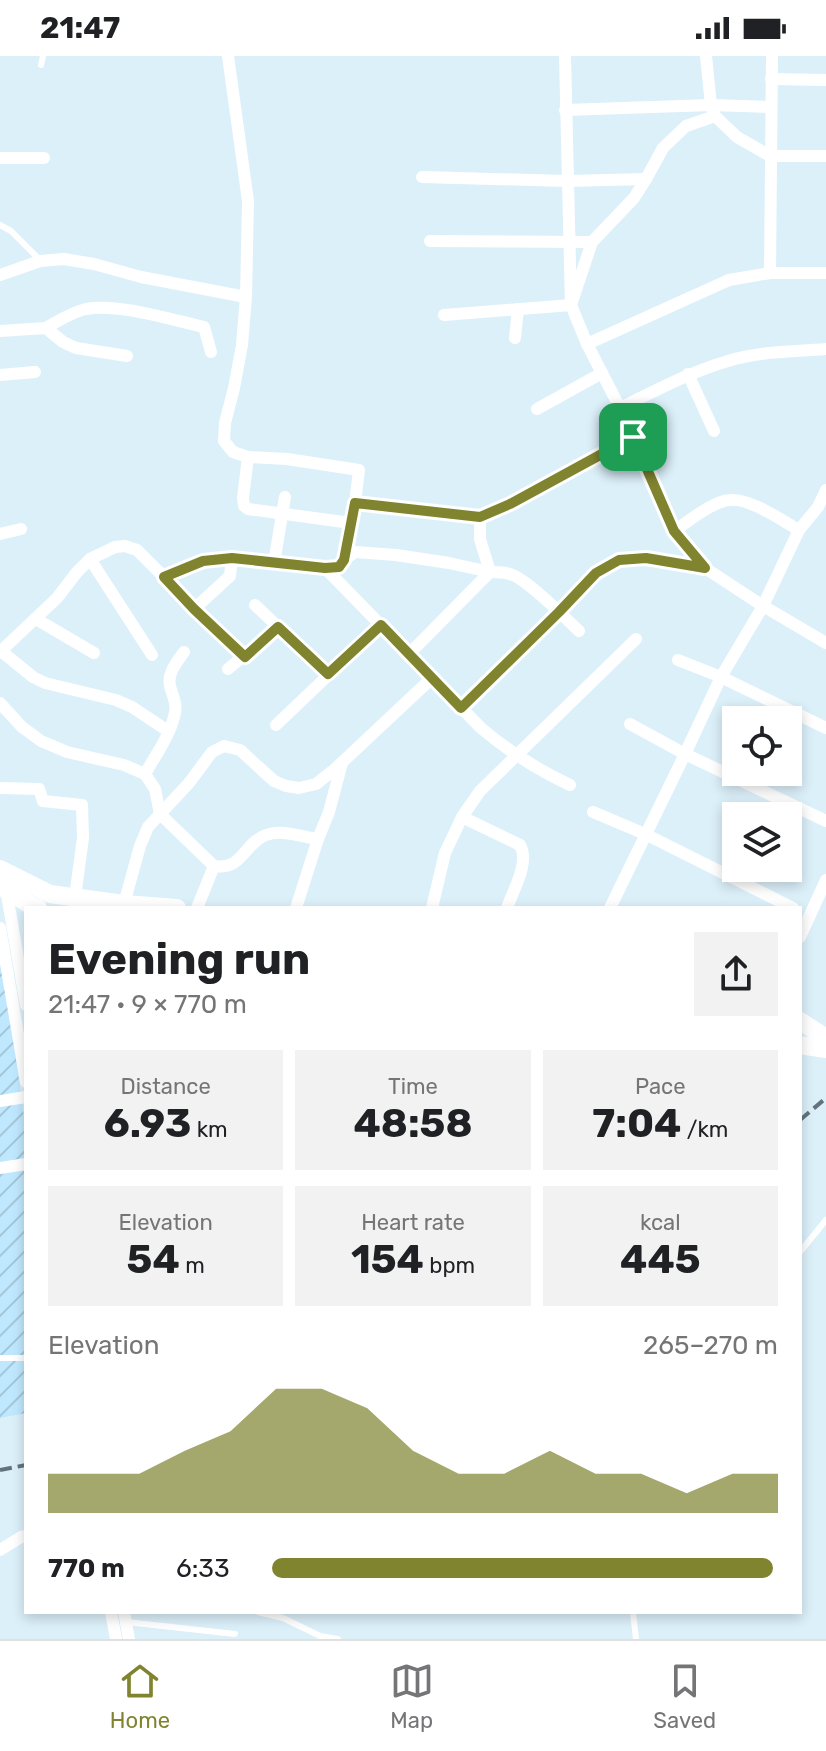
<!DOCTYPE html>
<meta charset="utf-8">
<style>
:root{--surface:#fff;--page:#f2f2f2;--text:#202124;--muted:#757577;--line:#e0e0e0;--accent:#80842f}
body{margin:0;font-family:Rubik,sans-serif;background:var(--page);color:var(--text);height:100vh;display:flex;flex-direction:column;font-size:30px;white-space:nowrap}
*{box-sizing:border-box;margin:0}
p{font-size:26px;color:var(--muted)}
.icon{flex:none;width:44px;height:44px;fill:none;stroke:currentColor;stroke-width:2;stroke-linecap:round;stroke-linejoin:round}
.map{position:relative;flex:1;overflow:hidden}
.side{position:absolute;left:24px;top:850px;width:778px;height:708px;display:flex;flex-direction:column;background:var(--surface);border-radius:0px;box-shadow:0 4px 12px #0003}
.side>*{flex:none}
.tools{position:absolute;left:722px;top:650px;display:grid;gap:16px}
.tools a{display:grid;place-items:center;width:80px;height:80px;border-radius:0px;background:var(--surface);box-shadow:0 4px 12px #0003;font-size:40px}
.pin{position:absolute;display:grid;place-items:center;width:68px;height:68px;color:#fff;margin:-34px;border-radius:16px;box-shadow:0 4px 12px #0006}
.round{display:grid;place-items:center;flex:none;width:84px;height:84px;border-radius:0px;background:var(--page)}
.head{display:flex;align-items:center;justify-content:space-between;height:136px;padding:0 24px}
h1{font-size:44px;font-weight:700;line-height:60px}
.stats{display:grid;grid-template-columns:repeat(3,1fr);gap:12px;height:136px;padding:8px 24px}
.stats div{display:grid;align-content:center;border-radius:0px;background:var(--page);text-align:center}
.stats b{font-size:40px;font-weight:700}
.stats small{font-size:22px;font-weight:400}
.stats p{font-size:22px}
.chart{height:224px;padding:16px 24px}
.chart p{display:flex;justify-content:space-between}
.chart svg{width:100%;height:144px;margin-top:8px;fill:var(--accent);opacity:.7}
ul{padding:0 24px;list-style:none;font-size:26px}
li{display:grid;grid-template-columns:128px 96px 1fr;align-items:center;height:60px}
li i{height:20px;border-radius:10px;background:var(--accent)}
.status{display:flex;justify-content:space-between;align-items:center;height:56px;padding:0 40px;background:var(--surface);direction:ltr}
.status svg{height:22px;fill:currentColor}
.tabs{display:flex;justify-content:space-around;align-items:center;height:112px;border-top:2px solid var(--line);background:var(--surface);font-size:22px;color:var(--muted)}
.tabs a{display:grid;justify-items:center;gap:4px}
.tabs .selected{color:var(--accent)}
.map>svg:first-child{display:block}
.industrial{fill:url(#industrial-furrows)}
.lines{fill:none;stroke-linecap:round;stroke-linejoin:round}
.service{stroke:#fff;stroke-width:6}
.minor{stroke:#fff;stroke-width:12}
.secondary{stroke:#fff;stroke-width:18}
.rail{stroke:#64737b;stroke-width:4;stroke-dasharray:12 6;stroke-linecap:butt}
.route-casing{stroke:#fff;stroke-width:16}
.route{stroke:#80842f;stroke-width:10}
</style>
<div class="status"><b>21:47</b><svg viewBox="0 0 49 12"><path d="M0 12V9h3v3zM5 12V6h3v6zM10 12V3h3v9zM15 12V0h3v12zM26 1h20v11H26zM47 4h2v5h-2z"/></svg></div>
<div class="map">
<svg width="826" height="1583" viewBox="0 0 826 1583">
<defs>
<pattern id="industrial-furrows" width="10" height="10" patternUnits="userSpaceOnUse" patternTransform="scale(2)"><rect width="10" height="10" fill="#bfe8fe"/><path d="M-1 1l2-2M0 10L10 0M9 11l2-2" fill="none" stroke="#a4c8db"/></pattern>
</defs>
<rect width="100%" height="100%" fill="#dcf0fa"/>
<path class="industrial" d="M0,883L26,1076V1357L0,1362Z"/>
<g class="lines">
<g class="service">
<path d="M41,9L43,0"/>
<path d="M0,169L11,175L39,203"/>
<path d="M800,1196L826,1164"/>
<path d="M0,1302H26"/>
<path d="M258,1556L283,1562L320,1580L338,1583"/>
<path d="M633,1556L636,1583"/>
<path d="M126,1566L235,1578"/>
</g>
<g class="minor">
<path d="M228,0L248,145L246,241L242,289L234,332L225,367L224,385L233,396L248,401L287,403L359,414L355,447L480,461"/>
<path d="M565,0L571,249L587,288L620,352L648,419L674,475L705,512"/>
<path d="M706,0L711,49L715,60L737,81L770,100H826"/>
<path d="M771,23L826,24"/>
<path d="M565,54L711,49L770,51"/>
<path d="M0,102H44"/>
<path d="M422,121L567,125L646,123"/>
<path d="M430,185L592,186"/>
<path d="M770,217L772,0"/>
<path d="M0,219L40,205L64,203L94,208L141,221L246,241"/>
<path d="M444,259L571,249L592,186L634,142L646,123L663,92L686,70L715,60"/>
<path d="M46,272C58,265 72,256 86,253C118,247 172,264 204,271L211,296"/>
<path d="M0,275L46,272L63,286L76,292L127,300"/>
<path d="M515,282L518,253"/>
<path d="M587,288L729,224L770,217H826"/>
<path d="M688,318L714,375"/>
<path d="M0,319L35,316"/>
<path d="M620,352C655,335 690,316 728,305C759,295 794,296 826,293"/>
<path d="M537,353L602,317"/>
<path d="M248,401L243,442L244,450L248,453L351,467"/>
<path d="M674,475C689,465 713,445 730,444C750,442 781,464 799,474"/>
<path d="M0,478L21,473"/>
<path d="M90,503L152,599"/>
<path d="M344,504L355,447"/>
<path d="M274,507L285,441"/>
<path d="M325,512L481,672C508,695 538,714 570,729"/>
<path d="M164,521L194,553L245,601"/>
<path d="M255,549L328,618"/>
<path d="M194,553L230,520L232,502"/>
<path d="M36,563L94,597"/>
<path d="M579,575C563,560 534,530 515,520C507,516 499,516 490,516L480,483V461L510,448L633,381"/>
<path d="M1,595L33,621L45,627L116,644L132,651L168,675"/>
<path d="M0,596L57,542L77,516L90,503L115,491L125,490L137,494L164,521L203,505L232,502L325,512L339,511L344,504L355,496L396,499L449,507L490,516"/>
<path d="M409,598L490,516"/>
<path d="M678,604L721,621L826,672"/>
<path d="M228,613L278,571"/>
<path d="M0,647L22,671L41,685L67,696L124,709L145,718L155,733L160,758L214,810"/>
<path d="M461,652L559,556L596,517L619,504L646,502L705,512L763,550L826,587"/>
<path d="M630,668L685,698L826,765"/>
<path d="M276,669L381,569"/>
<path d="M145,718C155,700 169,681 174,661C178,648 173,642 170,630C167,617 177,606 184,596"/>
<path d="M0,732L39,733L43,745L82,749L83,782L75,841"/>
<path d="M593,756L645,778L793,852"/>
<path d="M462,761L520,789C530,807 513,834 507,852"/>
<path d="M6,833L26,949"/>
<path d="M124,848L140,790L148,771L189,727L212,696L224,690L240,694L274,725L286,730L299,732L316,728L335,713L432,622"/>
<path d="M197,852L214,810C242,815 243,788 266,779C281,773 302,781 318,783"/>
<path d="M296,852L318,783L329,756L342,707"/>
<path d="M432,852L445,797L462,761L480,735L636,583"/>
<path d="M610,852L685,698L721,621L763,550L799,474L818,451L826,434"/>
<path d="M0,872L26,1026"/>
<path d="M800,881L826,824"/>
<path d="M0,1045L26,1041"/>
<path d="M0,1112L26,1108"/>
<path d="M0,1494L21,1481L26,1480"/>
<path d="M111,1556L116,1583"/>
<path d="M124,1556L129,1583"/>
</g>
<g class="secondary">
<path d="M0,813L50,838L124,848L177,852"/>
<path d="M0,830L29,848L38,852"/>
<path d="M800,965L826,982"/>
<path d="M800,989L826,993"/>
</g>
<g class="rail">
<path d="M800,1064L826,1042"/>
<path d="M0,1414L26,1409"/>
</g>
</g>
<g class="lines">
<g class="route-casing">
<path id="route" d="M633,381L674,475L705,512L646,502L619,504L596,517L559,556L461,652L381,569L328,618L278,571L245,601L194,553L164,521L203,505L232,502L325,512L339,511L344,504L355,447L480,461L510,448Z"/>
</g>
<use href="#route" class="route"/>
</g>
</svg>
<div class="tools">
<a><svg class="icon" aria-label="locate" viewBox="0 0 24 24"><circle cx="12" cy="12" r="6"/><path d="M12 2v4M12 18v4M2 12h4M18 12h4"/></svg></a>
<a><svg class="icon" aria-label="layers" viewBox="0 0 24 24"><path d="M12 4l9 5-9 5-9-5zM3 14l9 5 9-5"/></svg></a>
</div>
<div class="pin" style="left:633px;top:381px;background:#1e9e55"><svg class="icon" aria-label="arrive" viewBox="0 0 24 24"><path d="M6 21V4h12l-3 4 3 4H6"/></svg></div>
<section class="side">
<div class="head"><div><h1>Evening run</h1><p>21:47 · 9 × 770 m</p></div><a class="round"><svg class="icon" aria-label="share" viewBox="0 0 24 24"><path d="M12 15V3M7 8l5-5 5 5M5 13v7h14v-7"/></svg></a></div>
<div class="stats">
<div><p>Distance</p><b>6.93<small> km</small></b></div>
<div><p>Time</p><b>48:58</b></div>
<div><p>Pace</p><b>7:04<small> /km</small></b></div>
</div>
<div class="stats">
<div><p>Elevation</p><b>54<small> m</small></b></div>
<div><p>Heart rate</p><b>154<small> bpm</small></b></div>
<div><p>kcal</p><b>445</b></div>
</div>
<div class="chart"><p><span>Elevation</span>265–270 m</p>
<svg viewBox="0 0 160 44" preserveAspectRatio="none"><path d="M0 44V32L10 32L20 32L30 25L40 19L50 6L60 6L70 12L80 25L90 32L100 32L110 25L120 32L130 32L140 38L150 32L160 32V44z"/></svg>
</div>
<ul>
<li><b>770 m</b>6:33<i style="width:99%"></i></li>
</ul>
</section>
</div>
<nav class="tabs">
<a class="selected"><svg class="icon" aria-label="home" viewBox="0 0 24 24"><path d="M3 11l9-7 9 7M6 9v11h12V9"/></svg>Home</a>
<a><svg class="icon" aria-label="map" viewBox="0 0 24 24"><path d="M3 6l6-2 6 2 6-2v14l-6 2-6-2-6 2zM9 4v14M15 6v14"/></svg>Map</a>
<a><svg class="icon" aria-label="saved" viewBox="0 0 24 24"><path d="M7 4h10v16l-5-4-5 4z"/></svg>Saved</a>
</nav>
